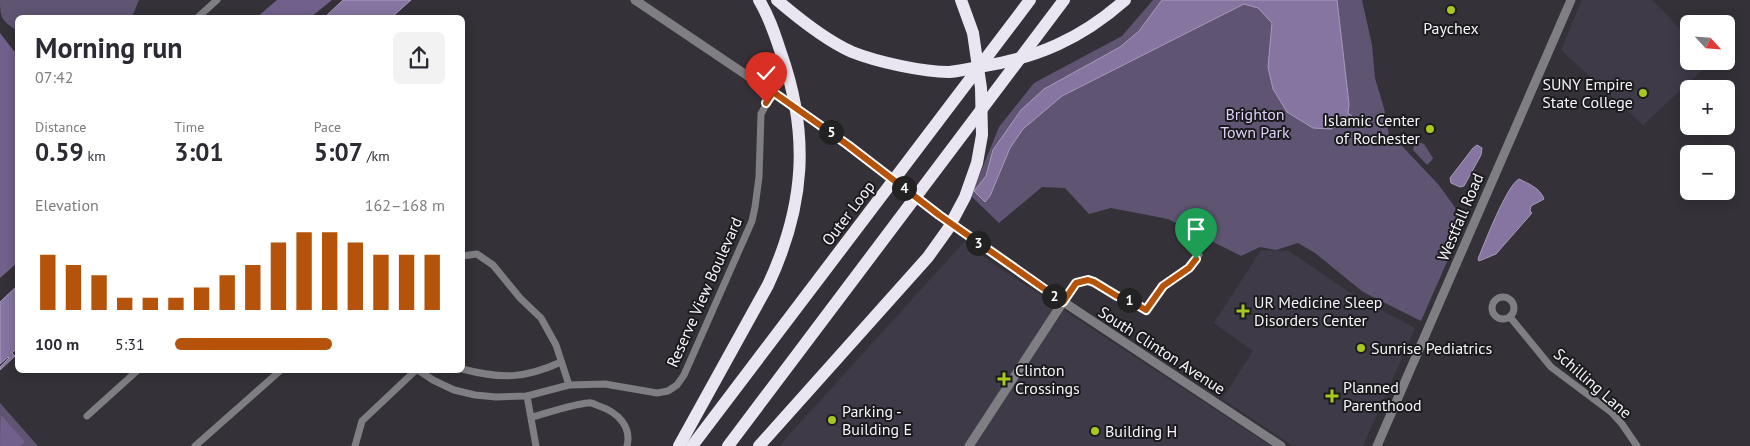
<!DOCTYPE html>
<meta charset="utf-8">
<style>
:root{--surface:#fff;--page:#f2f2f3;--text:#2b2b33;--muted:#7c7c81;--accent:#b45309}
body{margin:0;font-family:"PT Sans",sans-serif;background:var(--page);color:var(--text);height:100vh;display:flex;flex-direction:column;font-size:19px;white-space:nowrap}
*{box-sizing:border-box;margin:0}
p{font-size:16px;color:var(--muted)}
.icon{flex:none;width:28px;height:28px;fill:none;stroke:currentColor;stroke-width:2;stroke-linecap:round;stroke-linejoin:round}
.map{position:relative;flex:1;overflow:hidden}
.panel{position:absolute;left:15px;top:15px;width:450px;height:358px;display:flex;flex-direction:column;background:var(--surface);border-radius:8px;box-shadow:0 2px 12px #0003}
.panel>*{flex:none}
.needle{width:32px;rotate:116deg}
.buttons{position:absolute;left:1680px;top:15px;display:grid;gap:10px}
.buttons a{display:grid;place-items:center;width:55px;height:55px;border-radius:8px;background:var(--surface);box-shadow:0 2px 12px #0003;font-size:25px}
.pin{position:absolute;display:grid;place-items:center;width:42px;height:42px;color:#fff;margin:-51px -21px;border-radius:50% 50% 50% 0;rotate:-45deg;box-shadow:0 0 5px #0007}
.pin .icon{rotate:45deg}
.km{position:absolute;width:25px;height:25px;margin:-12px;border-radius:50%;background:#222;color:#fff;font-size:14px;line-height:25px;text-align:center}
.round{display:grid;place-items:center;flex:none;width:52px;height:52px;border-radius:8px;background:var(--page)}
.overview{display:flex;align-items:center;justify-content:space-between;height:85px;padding:0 20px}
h1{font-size:28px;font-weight:700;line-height:38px}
.metrics{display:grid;grid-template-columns:repeat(3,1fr);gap:8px;height:85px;padding:5px 20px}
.metrics div{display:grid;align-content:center}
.metrics b{font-size:25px;font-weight:700}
.metrics small{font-size:14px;font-weight:400}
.metrics p{font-size:14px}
.chart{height:140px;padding:10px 20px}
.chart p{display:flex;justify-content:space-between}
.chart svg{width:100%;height:90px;margin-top:5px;stroke:var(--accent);stroke-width:6}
ul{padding:0 20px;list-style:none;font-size:16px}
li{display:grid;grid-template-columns:80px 60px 1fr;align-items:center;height:38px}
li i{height:12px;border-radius:6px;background:var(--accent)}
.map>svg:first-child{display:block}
.built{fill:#3e3a47}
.green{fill:#5f5472}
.forest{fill:#70608b}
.water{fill:#8575a0;stroke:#a79bbb}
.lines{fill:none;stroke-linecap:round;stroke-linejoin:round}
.minor{stroke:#7f7e82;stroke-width:7}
.tertiary{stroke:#7f7e82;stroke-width:9}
.motorway{stroke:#eae6f1;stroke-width:12}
.route-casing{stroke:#fff;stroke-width:10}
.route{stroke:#b45309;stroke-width:6}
.poi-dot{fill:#a6c821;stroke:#1b1a1d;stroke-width:2}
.labels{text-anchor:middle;stroke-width:4;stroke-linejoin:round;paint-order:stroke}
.poi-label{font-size:16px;fill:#f6f4f9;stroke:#1b1a1d;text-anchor:start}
.park-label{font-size:16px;fill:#dfd0fa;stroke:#1b1a1d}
.street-label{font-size:16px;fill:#f6f4f9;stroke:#1b1a1d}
</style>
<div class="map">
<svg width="1750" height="446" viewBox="0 0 1750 446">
<rect width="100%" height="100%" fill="#343139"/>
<g class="built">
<path d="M1582,0H1652L1689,38V61L1711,62L1643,125L1561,50Z"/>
<path d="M964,242L998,267L1271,446H779Z"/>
<path d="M1261,250L1289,251L1358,298L1415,328L1363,446H1293L1222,399L1253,351L1214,323Z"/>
</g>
<g class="green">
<path d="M0,0H139L132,17L18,18L17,31C2,20 0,19 0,0Z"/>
<path d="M1153,0H1362L1372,45L1375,78L1384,108L1390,140L1401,145L1438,184L1465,221L1421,321L1363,292L1315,253L1298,243L1276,250L1260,247L1241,256L1168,219L1111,208L1089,214L1065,188L1042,187L999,223L971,196L999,127L1034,83L1122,36Z"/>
<path d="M1418,142L1424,144L1433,158L1432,160L1427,165L1413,150L1414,146Z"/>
<path d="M0,403L38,446H0Z"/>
</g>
<g class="forest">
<path d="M277,0H332L311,17H257Z"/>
<path d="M0,33L14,51H18L17,263L0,278Z"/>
<path d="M1,415L25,442L21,446H0Z"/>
</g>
<g class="water">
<path d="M343,0H411L392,17H325Z"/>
<path d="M1162,0H1337L1349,104L1348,113L1357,120L1343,123H1340L1331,129L1313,128L1287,112L1273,89L1268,67L1272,23L1258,8L1244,4L1062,96L1023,129L1010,148L990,196L985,202L974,191L986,176L993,150L1021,110L1044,89L1120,47L1139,31Z"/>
<path d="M1477,145L1482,148L1481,155L1464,186L1460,187L1451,183L1450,178L1473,148Z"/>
<path d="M1519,179C1529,184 1540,188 1544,199L1531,206L1530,211L1532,213L1496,254L1479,261L1478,259C1484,244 1507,185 1519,179Z"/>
<path d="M17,286V348L12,353L15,356L0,370V367L9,358L8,357L0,364V302Z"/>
</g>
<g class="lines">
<g class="minor">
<path d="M197,18L217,0"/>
<path d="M462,256L477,254L493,265L520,298L541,318L556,345L569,385"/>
<circle cx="1503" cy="308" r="11"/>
<path d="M1063,302L1077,283L1088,280L1094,282L1117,296L1129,300L1146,310L1163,286L1189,269L1199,255"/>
<path d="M1510,317L1551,367L1611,412L1622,424L1637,446"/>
<path d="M462,369C501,379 524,379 561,362"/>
<path d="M418,370L433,380L454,390L475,395L496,397L527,396L569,385L605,384L657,393L668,391L677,385L684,375L752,221L755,207L759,177L761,114L773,92"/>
<path d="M527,396L536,446"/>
<path d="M87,416L138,370"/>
<path d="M532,417C547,413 574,404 588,403C592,402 596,405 599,406C617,412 632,426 627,446"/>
<path d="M195,446L281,370"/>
<path d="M355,446L362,421L416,370"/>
</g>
<g class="tertiary">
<path d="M635,0L828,130L939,215L1035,283L1281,446"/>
<path d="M969,446L1063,302"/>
<path d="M1377,446L1571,0"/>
</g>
<g class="motorway">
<path d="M777,0C798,18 827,41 852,52C877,62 923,72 949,72C959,71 969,69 979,67C1037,58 1081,39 1125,0"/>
<path d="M679,446L768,285C805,206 810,135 781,53C775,35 769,16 759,0"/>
<path d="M692,446L1030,0"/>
<path d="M728,446L1064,0"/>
<path d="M759,446L928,257L948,229L965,197L977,163L982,135L981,88L973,33L961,0"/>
</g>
</g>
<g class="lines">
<g class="route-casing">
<path id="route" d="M766,103L773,92L848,145L939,215L1063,302L1076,283L1088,280L1094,282L1117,296L1129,300L1146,310L1163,286L1189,268L1196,259"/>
</g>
<use href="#route" class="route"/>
</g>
<g class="poi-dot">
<circle cx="1451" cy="10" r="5"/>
<circle cx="1643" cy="93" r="5"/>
<circle cx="1430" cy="129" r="5"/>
<path d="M1240.5 303.5h5v5h5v5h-5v5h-5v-5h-5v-5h5z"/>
<circle cx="1361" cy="348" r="5"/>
<path d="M1001.5 371.5h5v5h5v5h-5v5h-5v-5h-5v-5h5z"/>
<path d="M1329.5 388.5h5v5h5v5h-5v5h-5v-5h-5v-5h5z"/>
<circle cx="832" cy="420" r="5"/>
<circle cx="1095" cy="431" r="5"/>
</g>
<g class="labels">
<g class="poi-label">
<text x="1451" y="34" text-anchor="middle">Paychex</text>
<text x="1633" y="90" text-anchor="end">SUNY Empire<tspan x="1633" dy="18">State College</tspan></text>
<text x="1420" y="126" text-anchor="end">Islamic Center<tspan x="1420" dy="18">of Rochester</tspan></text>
<text x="1254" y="308">UR Medicine Sleep<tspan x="1254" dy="18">Disorders Center</tspan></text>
<text x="1371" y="354">Sunrise Pediatrics</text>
<text x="1015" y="376">Clinton<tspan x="1015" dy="18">Crossings</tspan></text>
<text x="1343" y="393">Planned<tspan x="1343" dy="18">Parenthood</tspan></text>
<text x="842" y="417">Parking -<tspan x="842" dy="18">Building E</tspan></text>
<text x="1105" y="437">Building H</text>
</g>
<g class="park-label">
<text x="1255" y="120">Brighton<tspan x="1255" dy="18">Town Park</tspan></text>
</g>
<g class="street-label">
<text transform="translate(848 213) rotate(-53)" y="6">Outer Loop</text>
<text transform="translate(1460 217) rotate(-67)" y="6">Westfall Road</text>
<text transform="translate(704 292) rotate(-66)" y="6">Reserve View Boulevard</text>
<text transform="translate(1162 350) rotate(33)" y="6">South Clinton Avenue</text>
<text transform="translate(1593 383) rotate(41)" y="6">Schilling Lane</text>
</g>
</g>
</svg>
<div class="buttons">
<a><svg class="needle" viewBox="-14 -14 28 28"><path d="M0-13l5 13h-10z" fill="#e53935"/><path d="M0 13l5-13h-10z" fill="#7c7c81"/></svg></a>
<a>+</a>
<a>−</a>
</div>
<div class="pin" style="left:1196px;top:259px;background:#1e9e55"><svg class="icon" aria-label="arrive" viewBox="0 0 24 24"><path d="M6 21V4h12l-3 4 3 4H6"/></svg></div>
<div class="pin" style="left:766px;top:103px;background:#d93025"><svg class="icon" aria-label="check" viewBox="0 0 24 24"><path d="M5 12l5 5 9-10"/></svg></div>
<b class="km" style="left:1129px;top:300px">1</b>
<b class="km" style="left:1054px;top:296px">2</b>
<b class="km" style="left:978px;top:243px">3</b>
<b class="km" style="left:904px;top:188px">4</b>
<b class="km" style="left:831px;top:132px">5</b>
<section class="panel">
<div class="overview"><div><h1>Morning run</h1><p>07:42</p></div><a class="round"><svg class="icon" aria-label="share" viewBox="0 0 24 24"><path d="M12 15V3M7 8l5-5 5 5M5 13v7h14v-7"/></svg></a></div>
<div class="metrics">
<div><p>Distance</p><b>0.59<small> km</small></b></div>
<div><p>Time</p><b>3:01</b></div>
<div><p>Pace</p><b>5:07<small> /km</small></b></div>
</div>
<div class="chart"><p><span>Elevation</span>162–168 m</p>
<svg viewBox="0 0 160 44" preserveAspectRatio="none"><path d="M5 44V17M15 44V22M25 44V27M35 44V38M45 44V38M55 44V38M65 44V33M75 44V27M85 44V22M95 44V11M105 44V6M115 44V6M125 44V11M135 44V17M145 44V17M155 44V17"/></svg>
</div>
<ul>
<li><b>100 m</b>5:31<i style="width:58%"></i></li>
</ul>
</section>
</div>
